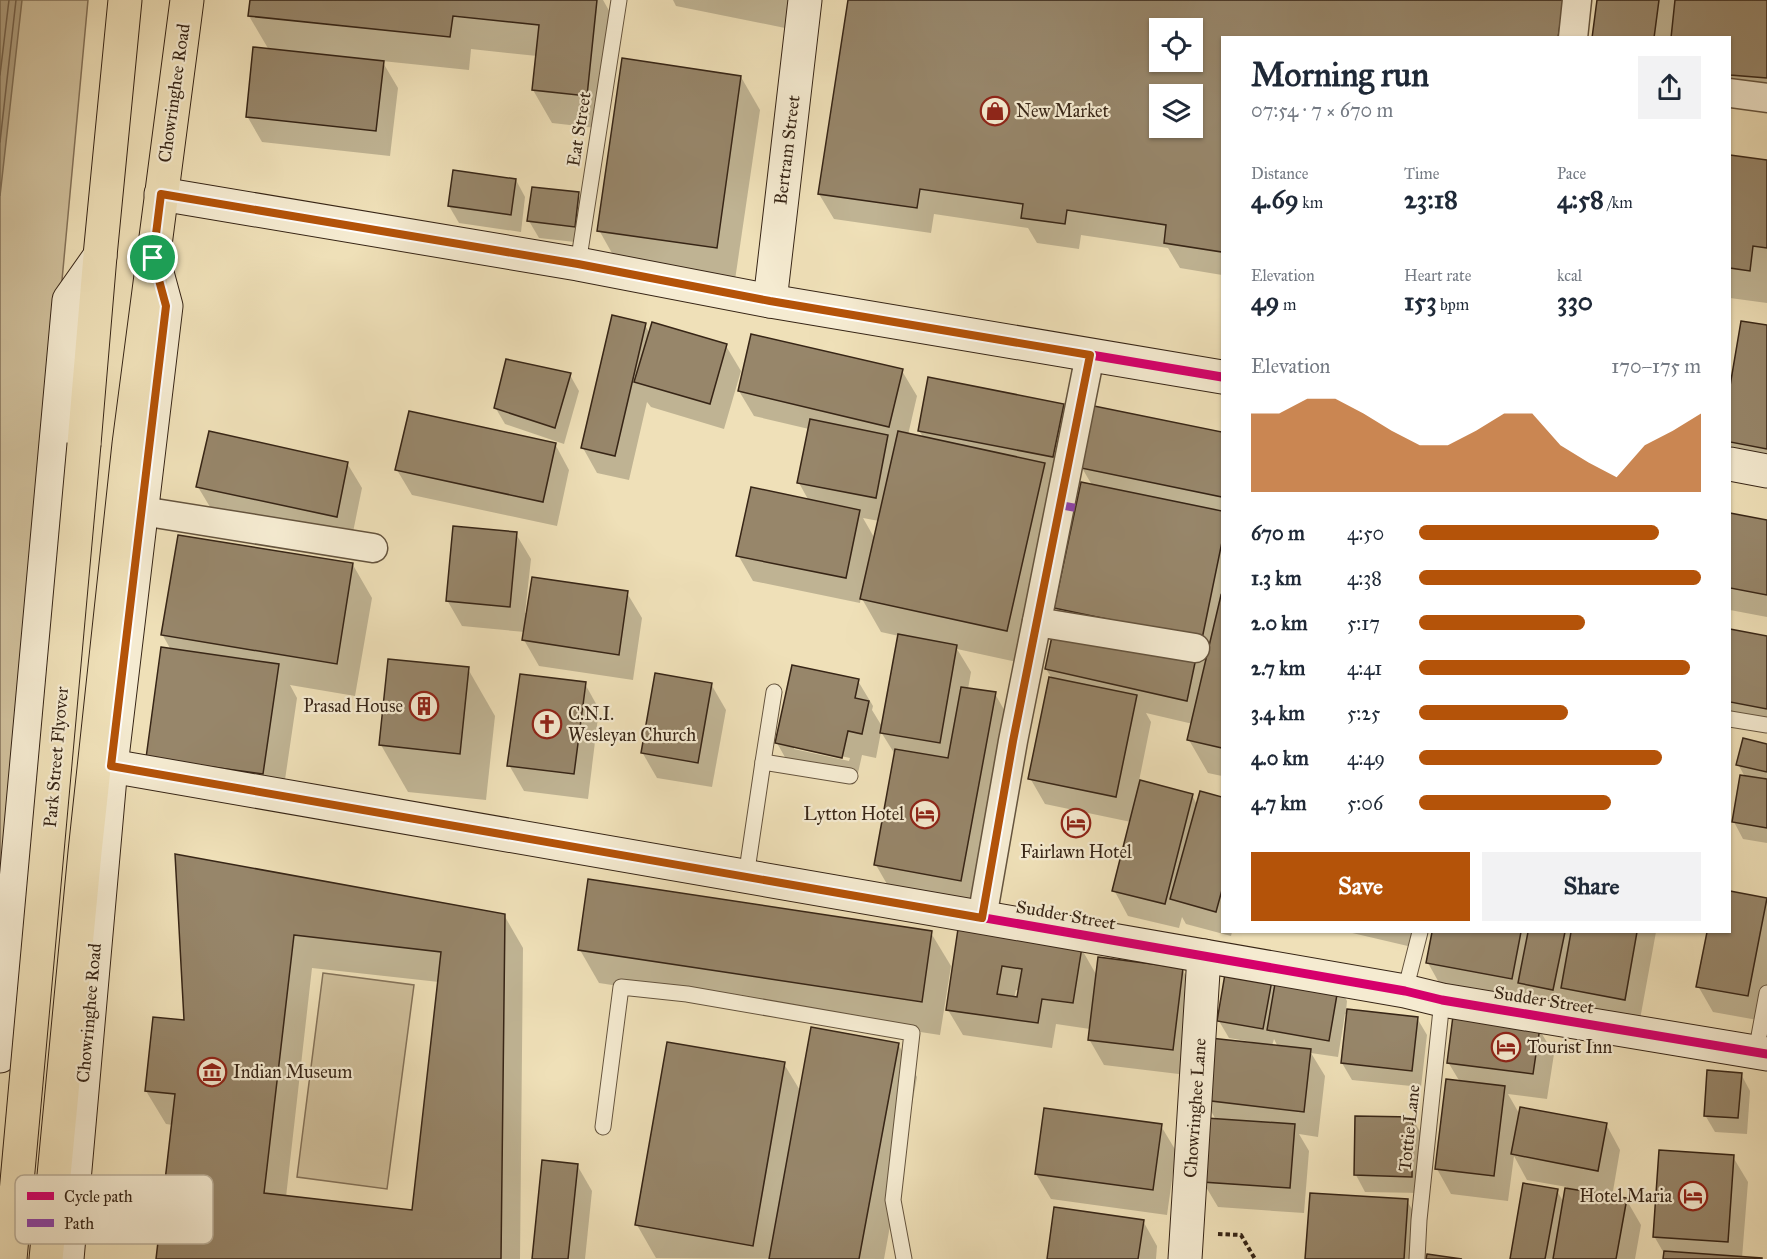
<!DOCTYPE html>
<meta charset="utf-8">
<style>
:root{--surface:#fff;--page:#f2f2f3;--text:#1f2937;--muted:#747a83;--accent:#b45309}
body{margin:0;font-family:"IM FELL Great Primer",serif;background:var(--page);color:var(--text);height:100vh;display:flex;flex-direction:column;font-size:22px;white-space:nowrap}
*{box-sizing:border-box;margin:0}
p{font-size:20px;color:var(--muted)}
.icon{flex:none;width:33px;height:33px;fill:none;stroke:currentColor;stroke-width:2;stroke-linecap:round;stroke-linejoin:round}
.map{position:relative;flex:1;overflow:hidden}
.sheet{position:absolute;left:1221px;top:36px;width:510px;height:897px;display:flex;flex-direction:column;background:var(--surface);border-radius:0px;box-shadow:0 2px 4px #0004}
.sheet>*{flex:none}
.buttons{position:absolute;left:1149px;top:18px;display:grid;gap:12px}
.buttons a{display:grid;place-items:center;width:54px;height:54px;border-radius:0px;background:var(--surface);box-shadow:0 2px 4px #0004;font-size:30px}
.pin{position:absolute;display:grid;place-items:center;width:51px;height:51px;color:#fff;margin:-26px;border:3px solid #fff;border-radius:50%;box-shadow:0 2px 6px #0007}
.round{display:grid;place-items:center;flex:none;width:63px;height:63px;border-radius:0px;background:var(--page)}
.summary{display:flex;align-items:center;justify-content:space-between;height:102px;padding:0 30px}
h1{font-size:33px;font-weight:800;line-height:45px}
.stats{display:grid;grid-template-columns:repeat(3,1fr);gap:9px;height:102px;padding:6px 30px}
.stats div{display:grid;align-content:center}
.stats b{font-size:26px;font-weight:800}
.stats small{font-size:16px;font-weight:400}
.stats p{font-size:16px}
.chart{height:168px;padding:12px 30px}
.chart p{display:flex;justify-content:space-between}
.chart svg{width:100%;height:108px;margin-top:6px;fill:var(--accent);opacity:.7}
.action{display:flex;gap:12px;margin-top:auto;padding:12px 30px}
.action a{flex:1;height:69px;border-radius:0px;background:var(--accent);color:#fff;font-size:24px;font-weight:800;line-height:69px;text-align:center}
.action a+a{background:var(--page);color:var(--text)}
ul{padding:0 30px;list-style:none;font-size:20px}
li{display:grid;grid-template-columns:96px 72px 1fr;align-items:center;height:45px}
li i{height:15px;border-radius:8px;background:var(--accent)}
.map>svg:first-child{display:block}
.green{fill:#d0c09c;stroke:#847259;stroke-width:1.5}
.water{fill:#b0a081;stroke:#806f56;stroke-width:1.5}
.shadow{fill:#0003;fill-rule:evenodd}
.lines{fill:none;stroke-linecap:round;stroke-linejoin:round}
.shore{stroke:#74624c;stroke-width:1.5}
.building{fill:#97866a;stroke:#372516;stroke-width:1.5;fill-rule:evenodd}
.lane-casing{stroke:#65543e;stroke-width:17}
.street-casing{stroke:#65543e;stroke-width:31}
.secondary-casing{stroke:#372516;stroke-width:35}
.primary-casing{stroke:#372516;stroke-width:35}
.path{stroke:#372516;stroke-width:4;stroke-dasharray:4.5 3;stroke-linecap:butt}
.lane{stroke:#f5ebd1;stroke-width:15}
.street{stroke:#f5ebd1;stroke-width:28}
.secondary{stroke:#f5ebd1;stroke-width:33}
.primary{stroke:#efe0b8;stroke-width:33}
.primary-bridge-casing{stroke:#372516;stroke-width:35;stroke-linecap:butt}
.primary-bridge{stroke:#efe0b8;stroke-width:33}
.quiet{stroke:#8e44ad;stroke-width:8;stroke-dasharray:15 8;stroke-linecap:butt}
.cycleway-casing{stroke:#f5ebd1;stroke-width:13}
.cycleway{stroke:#d6006c;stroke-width:9}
.route-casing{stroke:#fff;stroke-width:12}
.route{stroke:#b45309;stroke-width:8}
.labels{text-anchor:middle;stroke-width:4.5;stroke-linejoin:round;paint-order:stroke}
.street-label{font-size:18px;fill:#372516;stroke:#f5ebd1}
.poi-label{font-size:18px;fill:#372516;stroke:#f5ebd1;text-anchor:start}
.key{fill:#f5ebd1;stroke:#bcb099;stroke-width:1.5}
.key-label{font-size:16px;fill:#372516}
</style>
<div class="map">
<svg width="1767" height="1259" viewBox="0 0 1767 1259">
<rect width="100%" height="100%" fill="#efe0b8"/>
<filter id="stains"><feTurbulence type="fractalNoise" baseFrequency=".00333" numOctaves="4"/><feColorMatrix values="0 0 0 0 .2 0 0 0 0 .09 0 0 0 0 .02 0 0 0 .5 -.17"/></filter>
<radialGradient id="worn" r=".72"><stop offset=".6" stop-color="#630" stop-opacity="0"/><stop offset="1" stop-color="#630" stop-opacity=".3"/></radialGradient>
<g class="green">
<path d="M0,0H88L0,948Z"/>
<path d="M323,973L414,985L387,1189L297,1177Z"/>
</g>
<path class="water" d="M0,0H22L0,196Z"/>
<g class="shadow">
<path d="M251,0H603L616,23L605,129L552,123L533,90L537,56L471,49L469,70L382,61L398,88L390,156L262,142L247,116L269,50L249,16Z"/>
<path d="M673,0H791L785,28L676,6Z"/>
<path d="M850,0H1581L1576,38H1222V275L1180,268L1168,248L1081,235L1079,249L1037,243L1028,228L934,214L931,233L834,219L819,194ZM1160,28H1192V62H1160ZM1160,94H1192V128H1160Z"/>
<path d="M1599,0H1767V109L1730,105V38H1594Z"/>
<path d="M741,77L760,110L735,280L618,264L599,230Z"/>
<path d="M1730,156L1767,161V303L1730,298Z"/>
<path d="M516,180L525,197L521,232L459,223L449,206Z"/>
<path d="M578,194L588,211L584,243L539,238L529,221Z"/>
<path d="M1742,322L1767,327V478L1730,454V395Z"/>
<path d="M645,325L650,334L726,346L741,371L724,429L651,407L647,402L629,480L597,473L583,448Z"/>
<path d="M902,371L917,396L908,435L924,438L919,431L1063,405L1078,430L1026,664L957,649L971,672L968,689L995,694L1014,727L980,913L895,898L876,865L896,756L881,732L876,758L862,755L856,782L791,768L777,743L858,681L873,706L872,710L883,728L899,636L881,632L861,597L860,603L753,581L738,555L809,501L799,483L809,429L754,416L739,391ZM863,518L879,521L875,539ZM794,746L850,758L849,761L794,749Z"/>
<path d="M570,375L579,391L564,444L505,424L495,407Z"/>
<path d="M1095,408L1222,433V776L1208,773L1189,740L1193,724L1146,713L1151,722L1139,781L1192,795L1197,805L1201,793L1222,799V932H1232L1231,936L1186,924L1182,917L1179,928L1128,916L1114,890L1131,822L1045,804L1030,778L1051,677L1046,669L1070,632L1056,608L1092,485L1082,468Z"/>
<path d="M555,444L569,470L557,526L412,495L397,470Z"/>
<path d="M347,463L362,488L351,542L213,512L198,487Z"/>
<path d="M1730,515L1767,522V617L1730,610Z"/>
<path d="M516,534L531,559L525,613L627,593L642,618L633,680L539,666L524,640L525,632L462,626L447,600Z"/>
<path d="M353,565L372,598L355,696L290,685L297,698L281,807L167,791L171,650L162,634Z"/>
<path d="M1730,631L1767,638V731L1730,724Z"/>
<path d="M468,669L495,716L486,800L408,792L381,745Z"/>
<path d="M585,684L599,709L588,799L524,791L509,765Z"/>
<path d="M711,684L726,710L712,787L657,778L642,752Z"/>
<path d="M1767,746V843L1743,839L1734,822L1745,777L1738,764Z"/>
<path d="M177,856L504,915L523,948L520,1259H158L173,1125L166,1124L146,1091L185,1021ZM312,968L439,982L413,1211L286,1197Z"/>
<path d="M1730,892L1766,899L1767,902V997L1763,1021L1713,1012L1698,986L1708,932H1730Z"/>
<path d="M960,931L1081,948L1097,976L1182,969L1197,994L1187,1075L1104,1065L1089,1039L1090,1029L1056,1024L1052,1048L963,1035L948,1010ZM1016,990L1020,991L1019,999L1014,998Z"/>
<path d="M1348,932H1416L1412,947Z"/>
<path d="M1433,932H1656L1639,1025L1577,1013L1570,1001L1568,1015L1535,1008L1527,996L1526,1004L1442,988L1428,963Z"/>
<path d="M931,933L951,966L940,1035L599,983L580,950Z"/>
<path d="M1228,969L1338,984L1347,1001L1346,1011L1417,1018L1427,1035L1421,1087L1352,1080L1342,1063L1348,1015L1345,1014L1338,1057L1311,1053L1325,1076L1318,1137L1299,1134L1309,1151L1304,1213L1218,1207L1203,1182L1216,1120L1205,1100L1251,1044L1252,1042L1229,1038L1219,1021ZM1274,1039L1278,1047L1272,1046Z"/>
<path d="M1539,1029L1554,1054L1547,1099L1508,1094L1520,1115L1606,1124L1620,1150L1612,1197L1626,1199L1641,1225L1635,1259H1511L1557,1191L1564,1203L1567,1187L1527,1180L1514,1156L1508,1201L1451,1194L1437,1169L1460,1082L1448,1062Z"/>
<path d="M898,1044L917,1077L884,1259L656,1258L637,1225L784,1064L801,1092Z"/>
<path d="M1741,1074L1750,1091L1747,1134L1715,1132L1705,1115Z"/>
<path d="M1412,1118L1422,1135L1421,1193L1365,1192L1356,1175Z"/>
<path d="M1161,1126L1176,1151L1167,1215L1051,1199L1036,1174Z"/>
<path d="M1733,1157L1748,1182L1742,1258L1758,1259H1665V1255L1654,1236Z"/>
<path d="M577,1165L592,1191L585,1259H534Z"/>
<path d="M1407,1201L1422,1226L1420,1259H1306Z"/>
<path d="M1143,1221L1157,1246L1156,1259H1049Z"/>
</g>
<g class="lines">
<g class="shore">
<path d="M0,75L9,0"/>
<path d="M0,142L16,0"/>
</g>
</g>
<g class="building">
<path d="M250,0H597L587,96L532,90L539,25L453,16L450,37L248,16Z"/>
<path d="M848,0H1564L1558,38H1222V252L1164,243L1166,225L1067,210L1065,224L1021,218L1023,204L920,189L917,208L818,194ZM1160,28H1192V62H1160ZM1160,94H1192V128H1160Z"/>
<path d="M1597,0H1659L1654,38H1592Z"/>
<path d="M1675,0H1767V78L1730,75V38H1671Z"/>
<path d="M253,47L384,61L376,131L246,117Z"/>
<path d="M622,58L741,76L717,248L597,231Z"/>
<path d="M1730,155L1767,160V248L1753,246L1750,271L1730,268Z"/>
<path d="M453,170L516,179L511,215L448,206Z"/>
<path d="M532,187L579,192L575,227L527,221Z"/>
<path d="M612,315L646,323L615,456L581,448Z"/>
<path d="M1741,321L1767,325V449L1730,442V386Z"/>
<path d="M652,322L727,344L710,404L634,382Z"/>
<path d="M751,334L903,369L889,427L738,391Z"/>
<path d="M506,359L571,373L555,428L494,408Z"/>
<path d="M928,377L1064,404L1053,457L918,431Z"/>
<path d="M1094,406L1222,432V497L1081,468Z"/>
<path d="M409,411L556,443L543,502L395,470Z"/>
<path d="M810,419L888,435L876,498L797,483Z"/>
<path d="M209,431L348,462L337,517L196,487Z"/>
<path d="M898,431L1045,463L1007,631L860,599Z"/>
<path d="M1081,482L1222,511V542L1202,639L1054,608Z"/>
<path d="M751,487L860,510L846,578L736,556Z"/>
<path d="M1730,513L1767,520V595L1730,588Z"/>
<path d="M453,526L517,532L510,607L446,601Z"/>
<path d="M178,535L353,563L337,664L161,635Z"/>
<path d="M532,577L628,591L619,655L522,640Z"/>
<path d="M1221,595L1222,596V748L1187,740Z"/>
<path d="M1054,627L1196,658L1187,701L1045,669Z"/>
<path d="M1730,629L1767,636V709L1730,702Z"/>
<path d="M898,634L957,645L940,743L880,733Z"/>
<path d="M161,647L279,664L263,774L146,758Z"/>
<path d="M388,659L469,667L460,754L379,745Z"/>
<path d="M792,665L859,679L855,698L869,701L862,734L848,731L842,758L775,743Z"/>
<path d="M655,673L712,683L698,763L641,753Z"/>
<path d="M520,674L586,682L574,774L507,766Z"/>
<path d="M1049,677L1137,695L1116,797L1028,779Z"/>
<path d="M961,687L996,692L961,881L874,865L895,749L948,758Z"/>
<path d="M1743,738L1767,744V772L1736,765Z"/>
<path d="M1740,775L1767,779V828L1732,822Z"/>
<path d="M1140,780L1193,794L1165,904L1112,891Z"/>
<path d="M1200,791L1222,797V890L1216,912L1170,899Z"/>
<path d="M175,854L505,914L501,1259H156L175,1094L145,1091L153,1017L184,1020ZM294,935L441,952L412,1210L264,1193Z"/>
<path d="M588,879L932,931L922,1002L578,950Z"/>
<path d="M1730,891L1767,898L1748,996L1696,987L1707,932H1730Z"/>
<path d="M958,929L1082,947L1073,1003L1042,999L1038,1023L946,1010ZM1002,966L1022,969L1017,997L997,994Z"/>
<path d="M1432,932H1521L1512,979L1426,963Z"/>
<path d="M1528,932H1565L1553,990L1518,983Z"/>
<path d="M1571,932H1637L1625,1000L1561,988Z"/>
<path d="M1098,957L1183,968L1173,1050L1088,1040Z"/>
<path d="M1226,968L1273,975L1263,1029L1217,1021Z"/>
<path d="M1277,972L1339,983L1329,1041L1267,1030Z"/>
<path d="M1347,1009L1418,1017L1412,1071L1341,1063Z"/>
<path d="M1453,1016L1540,1027L1533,1074L1447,1063Z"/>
<path d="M811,1027L899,1043L859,1259H769Z"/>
<path d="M1210,1038L1311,1049L1304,1112L1203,1100Z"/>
<path d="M667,1042L785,1062L753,1246L635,1225Z"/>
<path d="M1707,1070L1742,1073L1738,1118L1704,1116Z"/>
<path d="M1446,1079L1505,1086L1494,1176L1435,1169Z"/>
<path d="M1520,1107L1607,1123L1598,1171L1511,1154Z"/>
<path d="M1044,1108L1162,1124L1153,1190L1035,1174Z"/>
<path d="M1355,1116L1413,1117L1412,1177L1354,1175Z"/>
<path d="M1206,1118L1295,1124L1290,1188L1202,1182Z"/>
<path d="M1659,1150L1734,1155L1728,1242L1653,1237Z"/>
<path d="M542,1160L578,1164L568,1259H532Z"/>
<path d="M1523,1183L1558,1189L1545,1259H1510Z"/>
<path d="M1565,1188L1627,1198L1616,1259H1553Z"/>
<path d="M1310,1193L1408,1199L1404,1259H1305Z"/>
<path d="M1054,1207L1144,1220L1138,1259H1047Z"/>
<path d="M1664,1251L1762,1258V1259H1663Z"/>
<path d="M1427,1254L1462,1259H1426Z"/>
</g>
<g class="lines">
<g class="lane-casing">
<g id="lane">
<path d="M578,264L619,0"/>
<path d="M1730,719L1767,725"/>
<path d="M763,762L774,692"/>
<path d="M746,877L763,762L850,776"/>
<path d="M1405,991L1420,932"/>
<path d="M1756,1052L1767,993"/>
<path d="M603,1127L621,987L687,994L912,1033L893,1200L904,1259"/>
<path d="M1417,1259L1419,1220L1442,1000"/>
</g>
</g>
<g class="street-casing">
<g id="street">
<path d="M1573,38L1577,0"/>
<path d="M1730,93L1767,98"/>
<path d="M142,511L373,548"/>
<path d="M1037,622L1195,648"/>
<path d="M982,918L1013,741L1090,355"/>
</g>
</g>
<g class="secondary-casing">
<g id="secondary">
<path d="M161,194L578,264L770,301L1222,377"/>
<path d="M770,301L805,0"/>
<path d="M1730,464L1767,471"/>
<path d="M111,766L1405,991L1442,1000L1767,1054"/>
<path d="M0,1056L69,300L100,256"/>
<path d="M67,1259L111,766L166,306L153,258"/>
<path d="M1185,1259L1204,956"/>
</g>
</g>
<g class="primary-casing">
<g id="primary">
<path d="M84,444L100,256L125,0"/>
<path d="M46,1259L85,852L129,444L187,0"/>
</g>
</g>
<path class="path" d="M1218,1234L1241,1235L1255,1259"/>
<use href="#lane" class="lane"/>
<use href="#street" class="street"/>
<use href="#secondary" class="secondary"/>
<use href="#primary" class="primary"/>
<g class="primary-bridge-casing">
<path id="primary-bridge" d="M10,1259L84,444"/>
</g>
<use href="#primary-bridge" class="primary-bridge"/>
<path class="quiet" d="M1060,505L1076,508"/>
<g class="cycleway-casing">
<g id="cycleway">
<path d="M161,194L578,264L770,301L1222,377"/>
<path d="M111,766L1405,991L1442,1000L1767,1054"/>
</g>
</g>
<use href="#cycleway" class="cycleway"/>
</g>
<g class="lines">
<g class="route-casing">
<path id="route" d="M161,194L578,264L770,301L1090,355L1013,741L982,918L111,766L166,306L153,258Z"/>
</g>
<use href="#route" class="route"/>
</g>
<defs>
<g id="shop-ring" transform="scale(1.5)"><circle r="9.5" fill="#f5ebd1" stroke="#8f2418" stroke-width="1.5"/><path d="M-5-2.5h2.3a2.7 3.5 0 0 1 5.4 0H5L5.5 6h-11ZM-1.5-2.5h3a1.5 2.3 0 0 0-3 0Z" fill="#8f2418"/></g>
<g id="building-ring" transform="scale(1.5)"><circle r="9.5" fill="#f5ebd1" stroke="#8f2418" stroke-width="1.5"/><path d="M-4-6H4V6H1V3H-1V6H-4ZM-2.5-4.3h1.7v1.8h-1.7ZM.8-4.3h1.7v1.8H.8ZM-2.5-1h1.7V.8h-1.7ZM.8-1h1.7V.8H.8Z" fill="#8f2418"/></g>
<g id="church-ring" transform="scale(1.5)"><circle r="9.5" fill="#f5ebd1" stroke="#8f2418" stroke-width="1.5"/><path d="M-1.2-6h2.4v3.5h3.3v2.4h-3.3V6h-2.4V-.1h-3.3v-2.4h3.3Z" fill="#8f2418"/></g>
<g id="hotel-ring" transform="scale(1.5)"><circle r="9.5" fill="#f5ebd1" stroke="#8f2418" stroke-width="1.5"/><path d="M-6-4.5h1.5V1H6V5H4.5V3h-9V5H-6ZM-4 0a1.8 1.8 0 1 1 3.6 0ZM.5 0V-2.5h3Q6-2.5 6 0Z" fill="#8f2418"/></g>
<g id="museum-ring" transform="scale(1.5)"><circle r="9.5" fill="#f5ebd1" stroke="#8f2418" stroke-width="1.5"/><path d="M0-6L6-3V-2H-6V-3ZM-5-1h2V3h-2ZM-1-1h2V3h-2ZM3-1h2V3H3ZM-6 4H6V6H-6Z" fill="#8f2418"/></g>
</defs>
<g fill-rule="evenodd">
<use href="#shop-ring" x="995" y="111"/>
<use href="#building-ring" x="424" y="706"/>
<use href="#church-ring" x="547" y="724"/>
<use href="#hotel-ring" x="925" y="814"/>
<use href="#hotel-ring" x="1076" y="823"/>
<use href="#hotel-ring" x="1506" y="1047"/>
<use href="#museum-ring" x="212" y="1072"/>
<use href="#hotel-ring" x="1693" y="1196"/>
</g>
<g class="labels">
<g class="street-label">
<text transform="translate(174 93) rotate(-82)" y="6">Chowringhee Road</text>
<text transform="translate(579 129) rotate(-81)" y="6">Eat Street</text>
<text transform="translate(787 150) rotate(-83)" y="6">Bertram Street</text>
<text transform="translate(56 757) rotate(-85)" y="6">Park Street Flyover</text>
<text transform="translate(1066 915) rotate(10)" y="6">Sudder Street</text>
<text transform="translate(1544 1000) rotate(9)" y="6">Sudder Street</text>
<text transform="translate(89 1013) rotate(-85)" y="6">Chowringhee Road</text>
<text transform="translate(1195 1108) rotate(-86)" y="6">Chowringhee Lane</text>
<text transform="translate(1409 1128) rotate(-84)" y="6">Tottie Lane</text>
</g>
<g class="poi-label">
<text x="1016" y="117">New Market</text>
<text x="403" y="712" text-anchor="end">Prasad House</text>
<text x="568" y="720">C.N.I.<tspan x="568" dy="21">Wesleyan Church</tspan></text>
<text x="904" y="820" text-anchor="end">Lytton Hotel</text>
<text x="1076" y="858" text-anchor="middle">Fairlawn Hotel</text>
<text x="1527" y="1053">Tourist Inn</text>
<text x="233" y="1078">Indian Museum</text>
<text x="1672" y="1202" text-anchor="end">Hotel Maria</text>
</g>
</g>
<rect x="15" y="1175" width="198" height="69" rx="9" class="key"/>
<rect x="27" y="1192" width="27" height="8" fill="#d6006c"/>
<rect x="27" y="1219" width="27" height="8" fill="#8e44ad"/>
<g class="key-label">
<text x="64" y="1202">Cycle path</text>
<text x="64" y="1229">Path</text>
</g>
<rect width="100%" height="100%" filter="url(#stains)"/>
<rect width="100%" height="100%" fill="url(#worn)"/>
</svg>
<div class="buttons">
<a><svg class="icon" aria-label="locate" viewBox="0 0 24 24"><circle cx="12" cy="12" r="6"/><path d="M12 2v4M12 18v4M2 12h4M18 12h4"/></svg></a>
<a><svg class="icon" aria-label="layers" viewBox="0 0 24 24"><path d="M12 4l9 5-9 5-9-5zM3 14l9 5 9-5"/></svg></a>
</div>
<div class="pin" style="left:153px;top:258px;background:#1e9e55"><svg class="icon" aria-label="arrive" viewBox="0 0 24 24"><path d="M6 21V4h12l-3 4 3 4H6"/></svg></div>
<section class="sheet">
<div class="summary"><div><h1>Morning run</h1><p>07:54 · 7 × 670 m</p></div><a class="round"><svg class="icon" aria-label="share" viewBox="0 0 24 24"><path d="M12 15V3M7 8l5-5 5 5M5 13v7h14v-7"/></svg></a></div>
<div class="stats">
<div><p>Distance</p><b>4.69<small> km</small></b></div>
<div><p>Time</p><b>23:18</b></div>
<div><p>Pace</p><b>4:58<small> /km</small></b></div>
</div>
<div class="stats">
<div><p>Elevation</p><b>49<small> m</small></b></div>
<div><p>Heart rate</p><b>153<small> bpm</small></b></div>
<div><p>kcal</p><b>330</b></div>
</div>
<div class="chart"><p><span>Elevation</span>170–175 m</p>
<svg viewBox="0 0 160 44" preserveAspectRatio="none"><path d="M0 44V12L10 12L20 6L30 6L40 12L50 19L60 25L70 25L80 19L90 12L100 12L110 25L120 32L130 38L140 25L150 19L160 12V44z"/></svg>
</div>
<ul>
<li><b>670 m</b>4:50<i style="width:85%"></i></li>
<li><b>1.3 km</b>4:38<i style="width:100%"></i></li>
<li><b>2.0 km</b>5:17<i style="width:59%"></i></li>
<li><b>2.7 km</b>4:41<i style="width:96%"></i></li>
<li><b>3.4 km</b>5:25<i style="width:53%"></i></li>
<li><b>4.0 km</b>4:49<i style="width:86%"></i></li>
<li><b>4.7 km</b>5:06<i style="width:68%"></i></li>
</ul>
<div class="action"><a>Save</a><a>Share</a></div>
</section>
</div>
